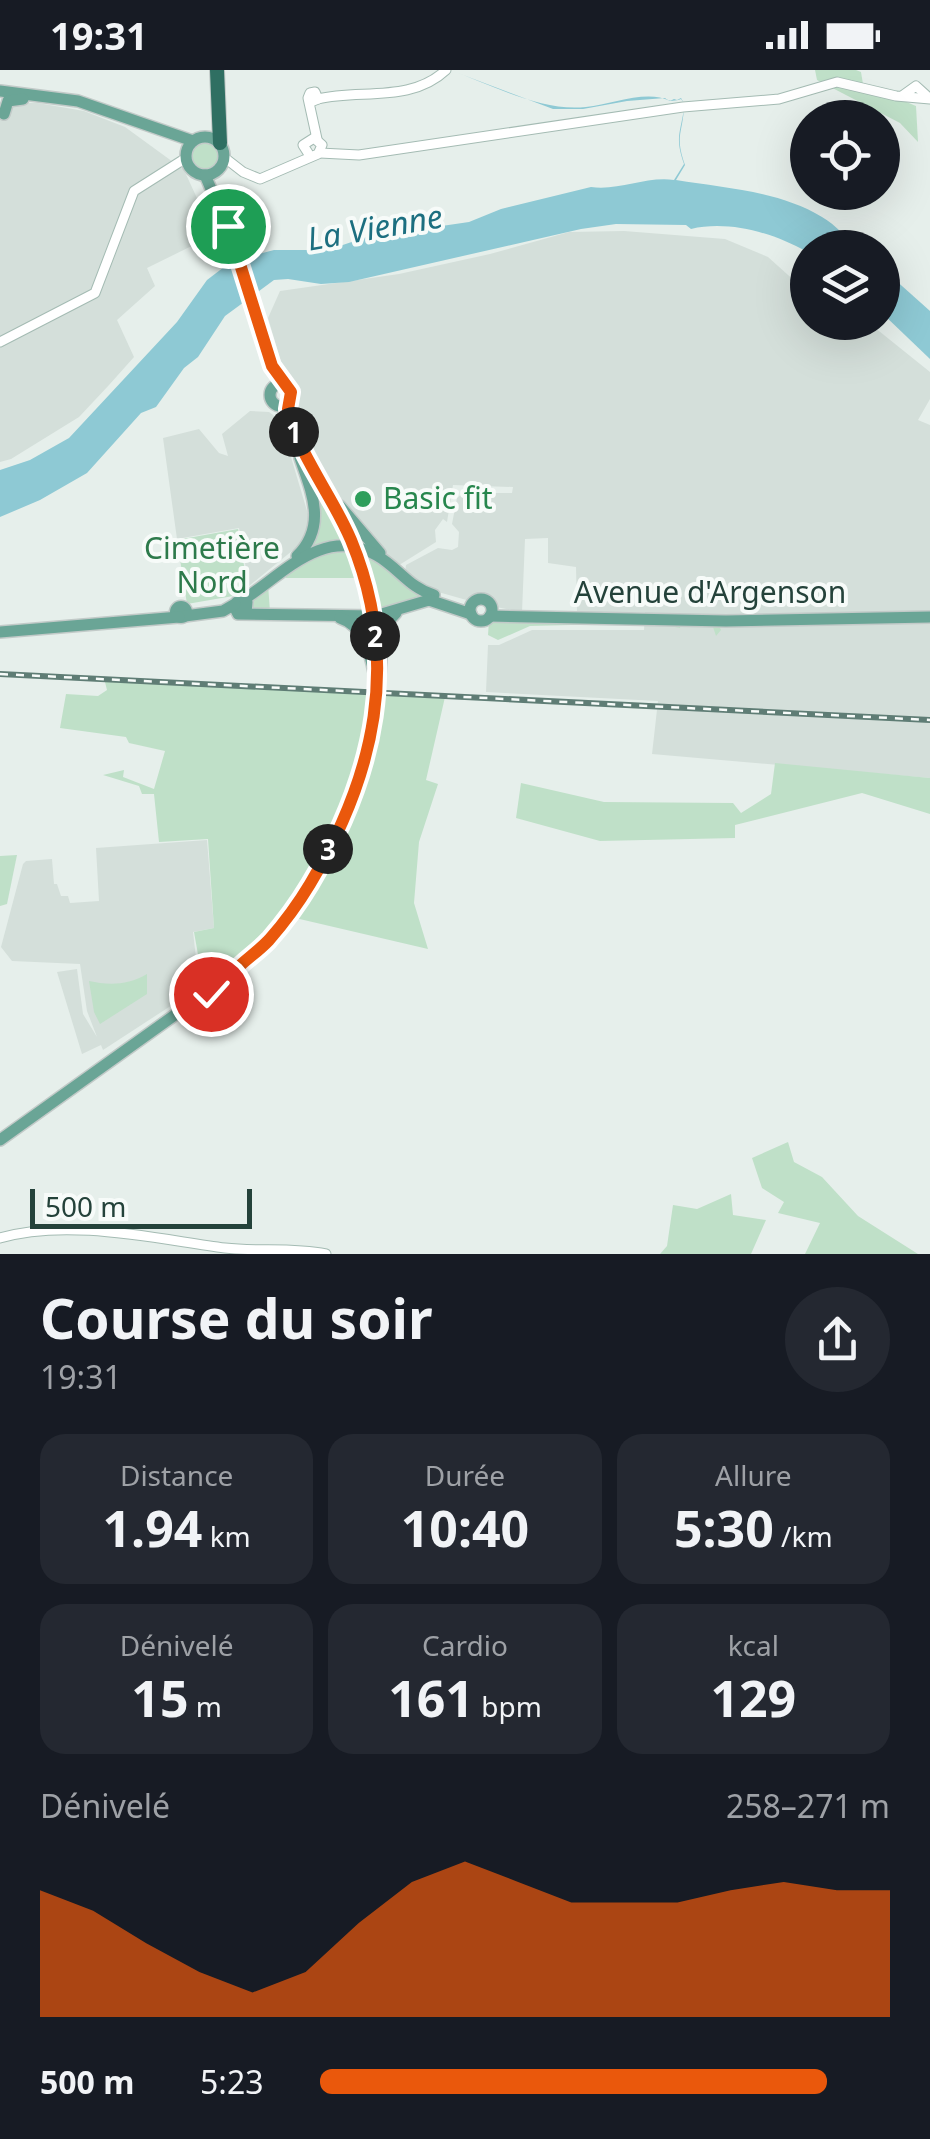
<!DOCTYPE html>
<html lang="fr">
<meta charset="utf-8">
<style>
:root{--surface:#171b24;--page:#242831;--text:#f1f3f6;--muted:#9ea1a6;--accent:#ea580c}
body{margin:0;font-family:"Noto Sans",sans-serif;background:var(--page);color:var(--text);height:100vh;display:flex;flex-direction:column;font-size:38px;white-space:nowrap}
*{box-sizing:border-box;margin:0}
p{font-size:32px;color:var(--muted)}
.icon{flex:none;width:55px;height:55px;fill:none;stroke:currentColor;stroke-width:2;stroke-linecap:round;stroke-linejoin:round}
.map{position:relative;height:1184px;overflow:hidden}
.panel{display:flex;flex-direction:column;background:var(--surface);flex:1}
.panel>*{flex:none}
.tools{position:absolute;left:790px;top:30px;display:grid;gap:20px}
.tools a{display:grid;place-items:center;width:110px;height:110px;border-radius:50%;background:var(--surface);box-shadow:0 10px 40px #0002;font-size:50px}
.scale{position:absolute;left:30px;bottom:25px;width:222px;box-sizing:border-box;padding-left:10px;border:5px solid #24423a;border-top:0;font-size:28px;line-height:35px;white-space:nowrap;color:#24423a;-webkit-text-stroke:8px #f7fbf9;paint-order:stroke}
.pin{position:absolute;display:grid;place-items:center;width:85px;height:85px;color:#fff;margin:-42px;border:5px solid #fff;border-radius:50%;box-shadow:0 2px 10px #0007}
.km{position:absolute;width:50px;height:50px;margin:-25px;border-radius:50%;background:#222;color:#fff;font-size:28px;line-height:50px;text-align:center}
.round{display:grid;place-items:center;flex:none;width:105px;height:105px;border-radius:52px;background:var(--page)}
.head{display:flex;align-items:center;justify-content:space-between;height:170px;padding:0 40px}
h1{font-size:55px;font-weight:700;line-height:75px}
.stats{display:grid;grid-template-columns:repeat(3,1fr);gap:15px;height:170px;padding:10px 40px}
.stats div{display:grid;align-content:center;border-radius:25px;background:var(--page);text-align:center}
.stats b{font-size:50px;font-weight:700}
.stats small{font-size:28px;font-weight:400}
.stats p{font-size:28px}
.chart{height:280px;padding:20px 40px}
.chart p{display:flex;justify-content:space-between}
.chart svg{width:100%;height:180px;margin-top:10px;fill:var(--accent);opacity:.7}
ul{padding:0 40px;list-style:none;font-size:32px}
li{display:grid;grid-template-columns:160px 120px 1fr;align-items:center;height:75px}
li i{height:25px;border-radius:12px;background:var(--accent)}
.status{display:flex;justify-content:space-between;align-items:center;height:70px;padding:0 50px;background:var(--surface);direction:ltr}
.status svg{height:28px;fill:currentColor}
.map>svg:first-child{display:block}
.built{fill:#d4dfda}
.green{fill:#bfe0c8}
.water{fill:#8ec9d4}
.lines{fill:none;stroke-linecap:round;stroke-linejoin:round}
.secondary-casing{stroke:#a4bbb3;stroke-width:11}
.primary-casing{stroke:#c2cac8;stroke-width:14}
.highway-casing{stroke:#c2cac8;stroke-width:16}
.secondary{stroke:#fff;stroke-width:9}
.primary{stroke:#6aa596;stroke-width:11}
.highway{stroke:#2f6f62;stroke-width:14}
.rail-casing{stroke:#5f7d75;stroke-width:6}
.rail{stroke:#f7fbf9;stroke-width:2.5;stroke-dasharray:8;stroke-linecap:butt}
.primary-bridge-casing{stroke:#c2cac8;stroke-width:14;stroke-linecap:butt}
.primary-bridge{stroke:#6aa596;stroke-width:11}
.route-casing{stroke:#fff;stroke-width:20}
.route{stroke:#ea580c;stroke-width:12}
.leisure-dot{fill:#2e9e5b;stroke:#f7fbf9;stroke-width:4}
.labels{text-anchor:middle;stroke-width:8;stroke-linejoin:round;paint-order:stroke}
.leisure-label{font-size:30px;fill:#27864d;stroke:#f7fbf9;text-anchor:start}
.park-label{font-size:30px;fill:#2d7a4b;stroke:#f7fbf9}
.street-label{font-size:30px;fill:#24423a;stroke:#f7fbf9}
.water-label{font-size:32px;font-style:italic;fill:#1c6f80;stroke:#f7fbf9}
</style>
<div class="status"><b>19:31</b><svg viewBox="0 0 49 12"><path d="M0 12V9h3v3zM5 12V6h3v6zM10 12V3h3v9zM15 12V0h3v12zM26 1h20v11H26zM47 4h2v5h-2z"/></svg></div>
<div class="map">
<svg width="930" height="1184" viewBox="0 0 930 1184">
<rect width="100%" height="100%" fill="#e6efeb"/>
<g class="built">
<path d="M0,32L38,33L84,41L125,57L184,100L214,165L147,198L155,216L117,250L134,287L109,315L79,347L11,389L0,392Z"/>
<path d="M624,161L725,169L768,187L807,222L808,252L869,253L930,302V329L918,350L930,355V708L652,684L658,631L486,622L488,575H499L532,560H644L645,542H577L576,497L548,493V468L525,469L522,542L496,537L486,528L473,527L470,531L424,518L405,503L406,495L438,478L452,480L458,477L459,462L452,454L457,428L463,423H512L513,417L453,415L447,452L443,449L435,460L436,472L396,497L338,428L304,370L293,338L300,324L294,310L284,302L268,248L280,221L399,204L490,184L569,162Z"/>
<path d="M250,341L269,342L280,350L310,451L308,463L298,476L249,516L239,458L177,469L163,368L199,359L219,383L228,386L222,364Z"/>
<path d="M207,770L214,858L193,862L199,914L189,924L103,980L101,975L82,984L57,902L77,899L83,944L97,967L87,941L80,894L12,891L1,877L23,794L26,791L52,789L54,814H57L61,826H68L70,833L99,831L96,778Z"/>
</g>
<g class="green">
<path d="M815,0H856L861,2L863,14L916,36L918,72L900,53L817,10Z"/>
<circle cx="206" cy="85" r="17"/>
<path d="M302,388L350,477L301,486L313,469Z"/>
<path d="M238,459L248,520L239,525L187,534L177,470Z"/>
<path d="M346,478L353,481L370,543H363V533L355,508H286L284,502L268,514L270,542L252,541L249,530C278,504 305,479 346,478Z"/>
<path d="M358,480L432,527L376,544Z"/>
<path d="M494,547V553L496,547L719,556L721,560L716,566L713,557L681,554L680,558L653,553L530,556L498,570L488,565L489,551Z"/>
<path d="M104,608L445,627L426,710L438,714L419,772L414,833L428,879L291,847C260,867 236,893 202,907L194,862L214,858L208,769L159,772L154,724H142L139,716L103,705L124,700L123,707L154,719L165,681L129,673L126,667L60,658L66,624L98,626L107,620Z"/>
<path d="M775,693L930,708V744L862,723L735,755V768L600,771L516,748L521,713L604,732L733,733L741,743L771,724Z"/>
<path d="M17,785L7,834L0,836V786Z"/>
<path d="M147,904V924L100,954L94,942L89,911C107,915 127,916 147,904Z"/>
<path d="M788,1072L794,1092L822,1107L858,1146L918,1184H805L820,1153L778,1143L784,1132L762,1118L752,1088Z"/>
<path d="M731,1124L733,1145L766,1150L751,1184H660L667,1176L673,1135L697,1139Z"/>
</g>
<g class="water">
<path d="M450,0C492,15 541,42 586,37C613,34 647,19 670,31L674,29L677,30L681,28L684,33L681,29C676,31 669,32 665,28L627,31L583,39H553Z"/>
<path d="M684,39C682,64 675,67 685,95L676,110C725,118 779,121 822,147C836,155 846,168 859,177L808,178L807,182C774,163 729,150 691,159L686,155L616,154L581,159L349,212L321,214L288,209L274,210L225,246L198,287L184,298L156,337L141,343L87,403L40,430L0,447V400L30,390L69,368L177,252L207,210L232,191L274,180H328L390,159H421L469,152L501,139L591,117C619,121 646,106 674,110L684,94C675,68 680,64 684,39Z"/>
<path d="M883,199L930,241V289L883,244Z"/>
</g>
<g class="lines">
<g class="secondary-casing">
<g id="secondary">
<path d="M902,26L916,16L928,27"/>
<path d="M318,29C361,19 411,33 446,0"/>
<path d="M311,32L318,29L315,22L310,23L308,28L317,69"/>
<path d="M320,83L359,85L683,37L779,29L837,12L896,26L930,29"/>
<path d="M225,88L243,102L260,109L318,84L322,75L314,68L303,75L310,86"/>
<path d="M0,272L95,223L134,121L186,88"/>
<path d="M0,1168C68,1148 156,1169 225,1178C259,1182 292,1177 326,1184"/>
</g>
</g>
<g class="primary-casing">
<g id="primary">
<path d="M0,21L78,31L193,71"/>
<path d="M4,44L8,31L23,29"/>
<circle cx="205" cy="86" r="19"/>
<path d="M205,105L235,175L272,296L284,314"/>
<circle cx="281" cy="325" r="11"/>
<path d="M288,333V346L295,362L352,473"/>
<path d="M340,436L380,483"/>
<path d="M355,482L372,542"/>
<path d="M297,486C327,456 312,423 300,388"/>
<circle cx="481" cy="540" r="11"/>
<path d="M243,530C282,505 324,455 376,485C398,497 409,518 434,525"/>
<circle cx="181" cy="542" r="5.5"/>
<path d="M246,543L247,532H237L235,538L238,544L375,546L429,530L471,544"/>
<path d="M185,546L223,541L235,534"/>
<path d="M490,546L726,551L930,547"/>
<path d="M340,548C368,557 371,591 377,616"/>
<path d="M0,562L179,547"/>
<path d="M380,604L383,557L396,543"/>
<path d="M227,914L224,905L217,901L208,904L204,912L210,924L223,921C226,917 226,911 229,907C233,898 245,892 252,886C263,876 274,864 284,852C331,793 373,699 376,623"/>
<path d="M0,1070L193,932L210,924"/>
</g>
</g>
<g class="highway-casing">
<path id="highway" d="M217,0L220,73"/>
</g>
<use href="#secondary" class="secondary"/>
<use href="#primary" class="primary"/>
<use href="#highway" class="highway"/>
<g class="rail-casing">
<path id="rail" d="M0,604L930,650"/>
</g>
<use href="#rail" class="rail"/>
<g class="primary-bridge-casing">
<g id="primary-bridge">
<path d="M352,473L355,482"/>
<path d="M372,542L373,552"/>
<path d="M376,623L377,617"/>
</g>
</g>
<use href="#primary-bridge" class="primary-bridge"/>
</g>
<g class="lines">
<g class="route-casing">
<path id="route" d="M211,924L224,920C234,894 250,890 269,870C284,853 298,834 310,814C375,705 401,591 351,470C334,430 307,395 291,354L288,339L291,322L272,296L228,156"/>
</g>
<use href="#route" class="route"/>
</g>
<circle class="leisure-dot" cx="363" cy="429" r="10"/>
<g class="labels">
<g class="leisure-label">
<text x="383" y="439">Basic fit</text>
</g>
<g class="park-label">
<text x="212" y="489">Cimetière<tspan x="212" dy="34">Nord</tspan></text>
</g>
<g class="street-label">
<text x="710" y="533">Avenue d'Argenson</text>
</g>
<g class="water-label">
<text transform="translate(375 158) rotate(-10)" y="11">La Vienne</text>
</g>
</g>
</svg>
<div class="tools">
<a><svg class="icon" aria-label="locate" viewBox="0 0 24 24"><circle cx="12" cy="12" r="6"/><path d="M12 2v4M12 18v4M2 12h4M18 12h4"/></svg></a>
<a><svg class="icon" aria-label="layers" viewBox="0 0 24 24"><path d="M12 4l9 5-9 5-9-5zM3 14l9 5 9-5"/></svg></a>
</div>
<div class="scale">500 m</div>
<div class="pin" style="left:228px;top:156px;background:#1e9e55"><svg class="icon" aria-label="arrive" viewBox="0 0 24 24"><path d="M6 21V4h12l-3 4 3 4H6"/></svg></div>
<div class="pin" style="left:211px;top:924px;background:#d93025"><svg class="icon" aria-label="check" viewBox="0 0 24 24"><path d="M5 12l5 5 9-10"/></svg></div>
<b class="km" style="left:294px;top:362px">1</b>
<b class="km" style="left:375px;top:566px">2</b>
<b class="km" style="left:328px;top:779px">3</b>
</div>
<section class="panel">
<div class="head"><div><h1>Course du soir</h1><p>19:31</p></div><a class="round"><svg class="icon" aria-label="share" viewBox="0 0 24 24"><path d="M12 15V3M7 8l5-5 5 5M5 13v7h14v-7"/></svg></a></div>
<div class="stats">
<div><p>Distance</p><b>1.94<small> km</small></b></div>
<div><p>Durée</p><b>10:40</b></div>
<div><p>Allure</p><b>5:30<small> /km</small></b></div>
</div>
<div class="stats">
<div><p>Dénivelé</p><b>15<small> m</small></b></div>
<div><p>Cardio</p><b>161<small> bpm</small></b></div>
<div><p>kcal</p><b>129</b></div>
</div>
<div class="chart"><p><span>Dénivelé</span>258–271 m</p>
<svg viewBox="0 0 160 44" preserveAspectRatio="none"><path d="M0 44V13L10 18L20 26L30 33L40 38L50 33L60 21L70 11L80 6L90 11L100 16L110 16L120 16L130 13L140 11L150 13L160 13V44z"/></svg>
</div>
<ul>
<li><b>500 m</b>5:23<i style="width:89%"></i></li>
</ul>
</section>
